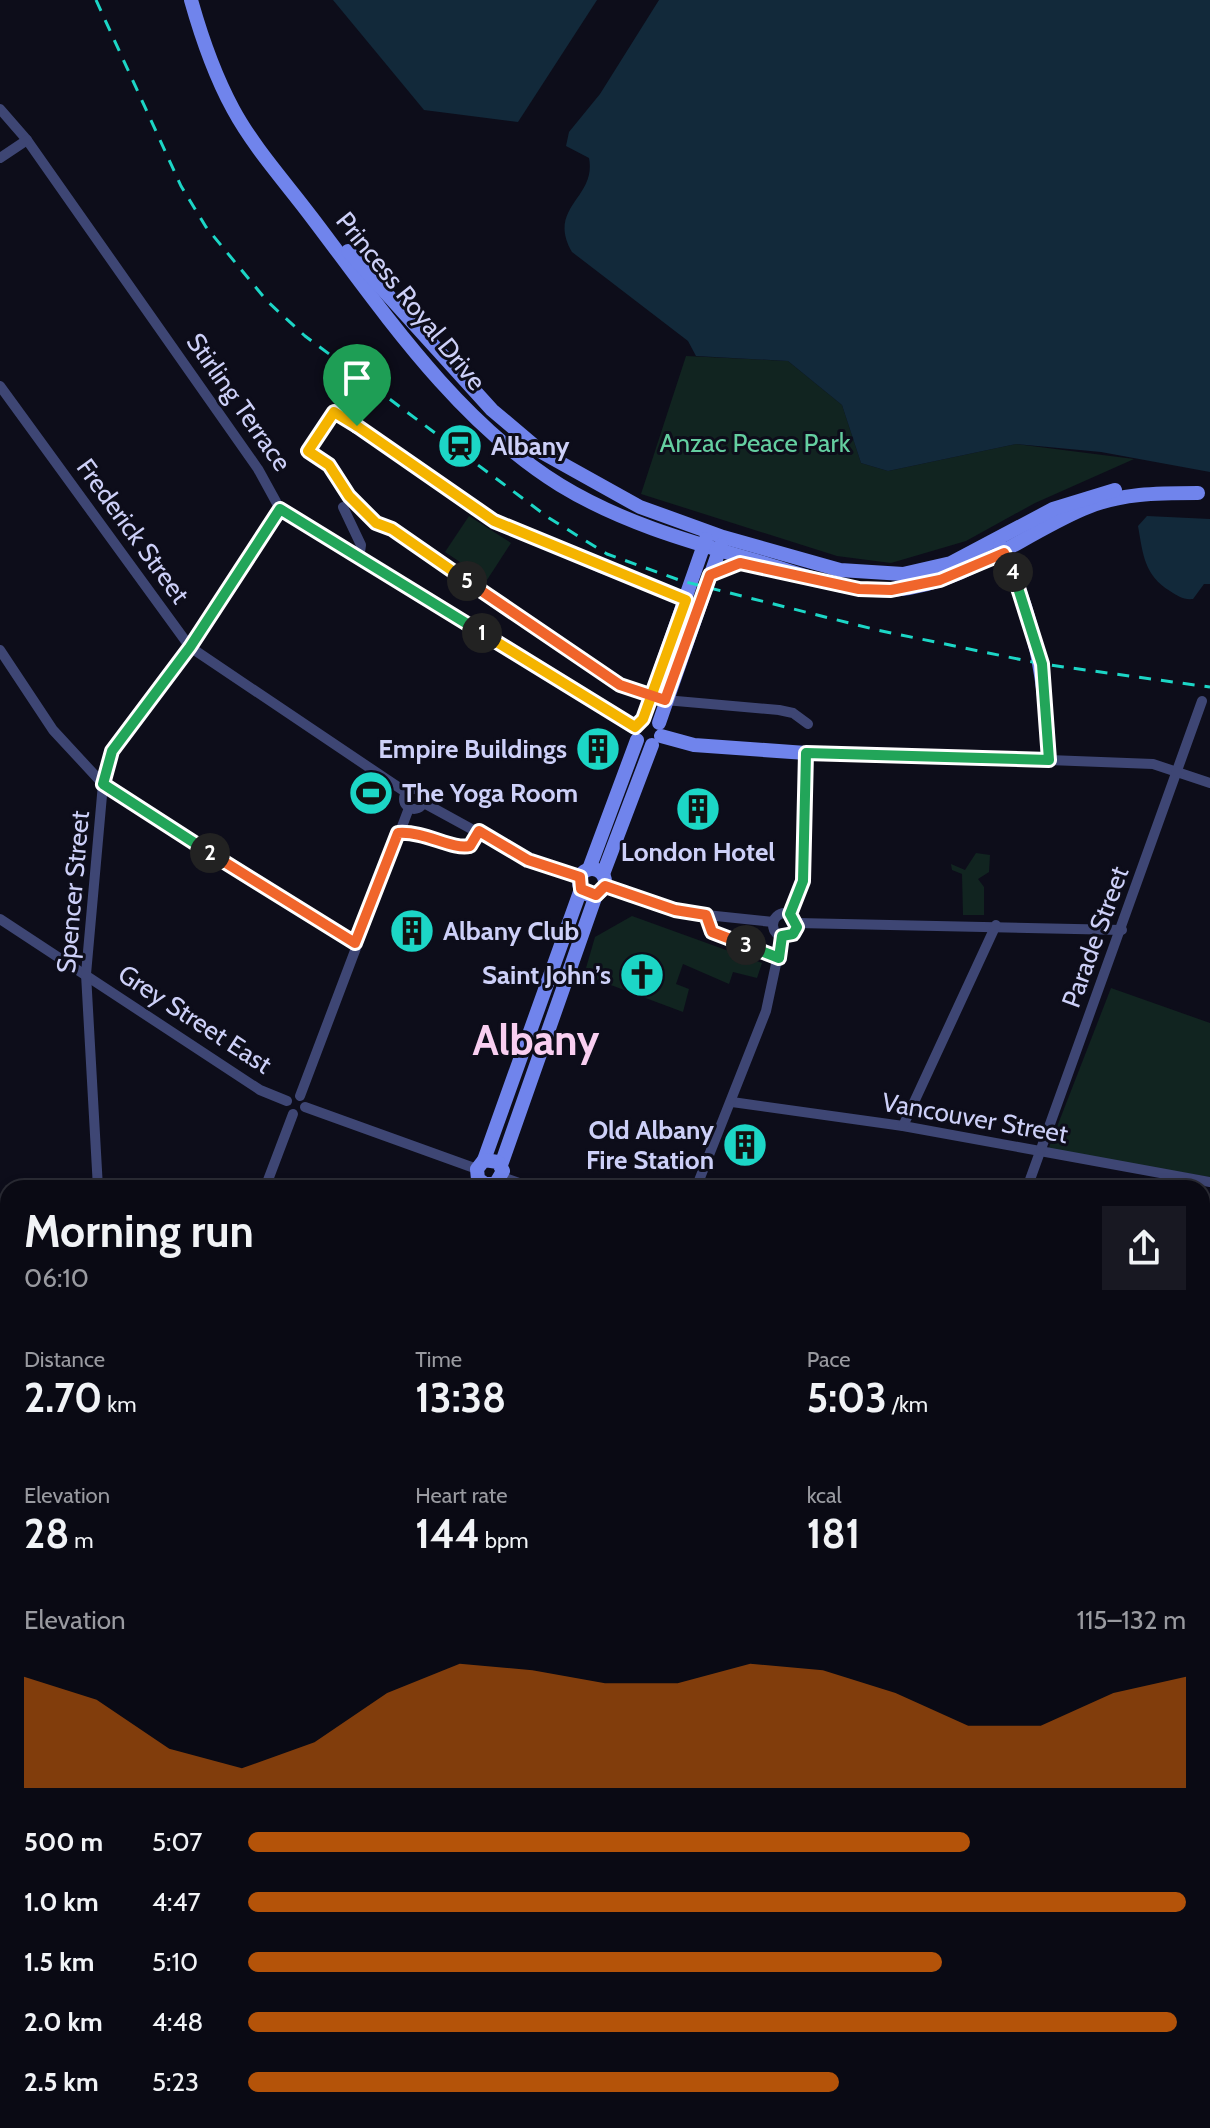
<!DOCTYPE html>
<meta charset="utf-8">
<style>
:root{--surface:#0a0a14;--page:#181822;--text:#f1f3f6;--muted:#999aa0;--line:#2a2b34;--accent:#b45309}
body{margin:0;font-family:Cabin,sans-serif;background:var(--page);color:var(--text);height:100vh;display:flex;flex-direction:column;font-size:30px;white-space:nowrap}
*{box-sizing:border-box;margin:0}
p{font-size:26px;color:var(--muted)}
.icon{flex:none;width:44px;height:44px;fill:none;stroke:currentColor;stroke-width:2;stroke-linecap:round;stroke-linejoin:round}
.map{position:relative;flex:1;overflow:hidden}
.side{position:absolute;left:0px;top:1180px;width:1210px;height:948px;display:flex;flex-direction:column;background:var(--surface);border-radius:24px 24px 0 0;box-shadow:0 4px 12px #0003,0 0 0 2px var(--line)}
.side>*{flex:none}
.pin{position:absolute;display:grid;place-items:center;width:68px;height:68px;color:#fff;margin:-82px -34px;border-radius:50% 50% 50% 0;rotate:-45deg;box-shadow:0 0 8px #0007}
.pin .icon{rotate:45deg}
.km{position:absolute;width:40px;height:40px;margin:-20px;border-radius:50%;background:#222;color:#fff;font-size:22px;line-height:40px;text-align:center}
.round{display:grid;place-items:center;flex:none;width:84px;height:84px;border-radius:0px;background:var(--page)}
.head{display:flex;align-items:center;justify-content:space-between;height:136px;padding:0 24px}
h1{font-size:44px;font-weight:800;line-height:60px}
.metrics{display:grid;grid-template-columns:repeat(3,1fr);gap:12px;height:136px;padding:8px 24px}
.metrics div{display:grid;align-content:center}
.metrics b{font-size:40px;font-weight:800}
.metrics small{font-size:22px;font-weight:400}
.metrics p{font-size:22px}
.chart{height:224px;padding:16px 24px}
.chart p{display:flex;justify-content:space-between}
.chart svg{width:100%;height:144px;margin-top:8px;fill:var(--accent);opacity:.7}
ul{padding:0 24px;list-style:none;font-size:26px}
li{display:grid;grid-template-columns:128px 96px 1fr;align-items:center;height:60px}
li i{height:20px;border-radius:10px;background:var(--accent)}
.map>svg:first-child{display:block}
.green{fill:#112420}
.water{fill:#12293a}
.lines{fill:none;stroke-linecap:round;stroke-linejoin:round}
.street{stroke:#3e4674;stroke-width:10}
.secondary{stroke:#7084ec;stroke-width:14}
.highway{stroke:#e958b8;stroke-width:18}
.rail{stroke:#1cd6c6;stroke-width:3;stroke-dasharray:12 10;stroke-linecap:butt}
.split-1-casing{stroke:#fff;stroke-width:16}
.split-2-casing{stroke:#fff;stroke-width:16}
.split-3-casing{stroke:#fff;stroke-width:16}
.split-4-casing{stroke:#fff;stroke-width:16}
.split-5-casing{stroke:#fff;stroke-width:16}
.split-6-casing{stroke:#fff;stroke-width:16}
.split-1{stroke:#f5b400;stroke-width:10}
.split-2{stroke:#22a559;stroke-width:10}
.split-3{stroke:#f0652b;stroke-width:10}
.split-4{stroke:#22a559;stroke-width:10}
.split-5{stroke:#f0652b;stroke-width:10}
.split-6{stroke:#f5b400;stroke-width:10}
.labels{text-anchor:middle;stroke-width:6;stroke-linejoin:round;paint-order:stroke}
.street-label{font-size:26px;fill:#cdd0f8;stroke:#0d0d1a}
.park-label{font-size:26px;fill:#64cea0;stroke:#0d0d1a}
.poi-label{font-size:26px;font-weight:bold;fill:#cdd0f8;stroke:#0d0d1a;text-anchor:start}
.town-label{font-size:42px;font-weight:bold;fill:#f9cff1;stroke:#0d0d1a}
</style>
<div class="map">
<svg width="1210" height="2128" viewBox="0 0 1210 2128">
<rect width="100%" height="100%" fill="#0d0d1a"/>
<g class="green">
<path d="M686,356L788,361L842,405L861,463L888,471L1016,444L1134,459L1035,503L966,541L891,563L837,556L641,494Z"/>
<path d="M469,516L511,543L487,580L445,552Z"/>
<path d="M976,853L990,855L989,872L978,879L984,887V915H963L962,874L952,870L951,864L965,870Z"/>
<path d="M632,916L762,963L757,978L733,972L729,984L683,964L676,984L689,989L683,1012L584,975L595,937Z"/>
<path d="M1111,988L1210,1023V1177L1048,1150Z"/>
<path d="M1202,1914H1210V2128H1013L1009,2120H1202Z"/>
</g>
<g class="water">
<path d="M333,0H597L518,122L424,110Z"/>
<path d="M659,0H1210V472L1101,452L1016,444L888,471L861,463L842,405L788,361L696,356L688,341L572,252C546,207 597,198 589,158L566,146L569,132L600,94Z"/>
<path d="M1147,516L1210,519V584H1204L1193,599C1183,600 1178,596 1170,591C1144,575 1143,554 1138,526Z"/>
</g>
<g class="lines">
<g class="street">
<path d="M0,109L27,140L258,469L280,509L635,727"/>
<path d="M0,158L27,140"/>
<path d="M0,386L190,647L407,793"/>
<path d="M343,507L361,545L359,559"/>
<path d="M0,650L53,730L103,784L355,943"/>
<path d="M651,697L620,685L392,529C353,514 354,491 329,465C324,460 314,455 308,451L334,412L491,520L598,567L686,600"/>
<path d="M665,700L779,710L793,713L808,724"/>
<path d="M1049,760L1153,764L1210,783"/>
<circle cx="414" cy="799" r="10"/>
<path d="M424,803L528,860L580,877"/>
<path d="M398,833C425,831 451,850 470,846L479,831"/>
<path d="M605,886L687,913L773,922"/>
<circle cx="785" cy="925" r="12"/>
<path d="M790,914L803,881L806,753"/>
<path d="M706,915L712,932L779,958"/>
<path d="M0,919L260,1090L287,1101"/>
<path d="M797,923L1122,930"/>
<path d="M300,1096L409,808"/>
<path d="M732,1102L903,1126L1210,1182"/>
<path d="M305,1107L477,1169"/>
<path d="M903,1126L996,925"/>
<path d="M502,1177L533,1188"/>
<path d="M98,1188L86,974L103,784L112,751L190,647L280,509"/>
<path d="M265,1188L293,1114"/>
<path d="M696,1188L766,1011L782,936"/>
<path d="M1027,1188L1202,701"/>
<path d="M1202,1284L1210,1262"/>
<path d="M1202,1332L1210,1333"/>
<path d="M0,1373L8,1350"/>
<path d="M1202,1476L1210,1477"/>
<path d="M1202,1621L1210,1622"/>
<path d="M1202,1761L1210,1763"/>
<path d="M0,1786L8,1792"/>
<path d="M0,1947L8,1952"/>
<path d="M1202,2072L1210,2090"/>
<path d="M72,2120L81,2128"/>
<path d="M260,2120L268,2128"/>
<path d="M313,2128L321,2120"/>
<path d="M677,2128L693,2120"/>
<path d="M1063,2128V2120"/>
</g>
<g class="secondary">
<path d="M191,0C202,39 214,74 233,109C254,148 287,184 313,219C385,314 457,421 560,485C622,523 691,542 760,562C802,574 847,593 893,590C966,584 1018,537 1083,509C1119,493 1159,493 1198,493"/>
<path d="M348,251L492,410L543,453L640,507L723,537L840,570L903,574L951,563L1053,509L1115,490"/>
<path d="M710,575L740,563L752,564"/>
<path d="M643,719L706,539"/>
<path d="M659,723L721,545"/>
<path d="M661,736L694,745L806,753L1049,760C1046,685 1035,614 1000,546"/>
<circle cx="592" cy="882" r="13"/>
<path d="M589,869L637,740"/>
<path d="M603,874L652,745"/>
<path d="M484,1160L581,889"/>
<path d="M501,1165L596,895"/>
<path d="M493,1188L503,1171L498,1162L484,1160L477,1169L478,1179L485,1184H494"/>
<path d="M0,1725L8,1720"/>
<path d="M0,2060L8,2055"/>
<path d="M0,2090L8,2082"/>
<path d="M1009,2120L1013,2128"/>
</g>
<g class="highway">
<path d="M591,2120L594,2128"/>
<path d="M607,2120L611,2128"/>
</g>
<path class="rail" d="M96,0L181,186L206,227L267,301L305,336L549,518L607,554L682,581L877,630L1042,664L1210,687"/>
</g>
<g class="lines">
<g class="split-1-casing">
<path id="split-1" d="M357,426L494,521L686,600L643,719L635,727L482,633"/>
</g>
<g class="split-2-casing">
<path id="split-2" d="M210,853L103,784L112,751L190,647L280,509L482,633"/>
</g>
<g class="split-3-casing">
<path id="split-3" d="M210,853L355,943L398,833C426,831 451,850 470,846L479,831L528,860L580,877L581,889L596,895L605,886L675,910L706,915L712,932L746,945"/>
</g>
<g class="split-4-casing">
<path id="split-4" d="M746,945L779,958L782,936L793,934L797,927L790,914L803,881L806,753L1049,760L1042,664L1013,572"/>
</g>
<g class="split-5-casing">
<path id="split-5" d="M467,581L620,685L665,700L710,575L740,563L859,589L891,590L940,580L1004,553L1013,572"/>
</g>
<g class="split-6-casing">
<path id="split-6" d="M357,426L334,412L308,451L329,465L349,496L376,523L392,529L467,581"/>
</g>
<use href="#split-1" class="split-1"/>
<use href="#split-2" class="split-2"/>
<use href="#split-3" class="split-3"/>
<use href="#split-4" class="split-4"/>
<use href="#split-5" class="split-5"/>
<use href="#split-6" class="split-6"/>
</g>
<defs>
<g id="station-disc" transform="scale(2.3)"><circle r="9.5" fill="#1cd6c6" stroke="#0d0d1a"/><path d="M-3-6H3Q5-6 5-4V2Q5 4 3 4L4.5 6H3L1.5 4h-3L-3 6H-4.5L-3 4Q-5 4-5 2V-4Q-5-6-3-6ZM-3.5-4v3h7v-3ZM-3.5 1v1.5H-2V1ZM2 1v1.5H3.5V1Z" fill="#111"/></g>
<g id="building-disc" transform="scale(2.3)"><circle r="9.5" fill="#1cd6c6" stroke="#0d0d1a"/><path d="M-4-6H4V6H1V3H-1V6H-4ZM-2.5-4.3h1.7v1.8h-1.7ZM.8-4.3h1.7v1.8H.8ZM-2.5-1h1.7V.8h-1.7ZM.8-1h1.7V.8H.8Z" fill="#111"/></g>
<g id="stadium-disc" transform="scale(2.3)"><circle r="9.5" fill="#1cd6c6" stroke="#0d0d1a"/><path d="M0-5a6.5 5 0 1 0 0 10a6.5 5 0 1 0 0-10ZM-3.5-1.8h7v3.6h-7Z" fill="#111"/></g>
<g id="church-disc" transform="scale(2.3)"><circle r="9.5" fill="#1cd6c6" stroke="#0d0d1a"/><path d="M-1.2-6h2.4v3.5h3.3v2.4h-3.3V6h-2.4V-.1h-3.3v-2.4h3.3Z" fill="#111"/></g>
</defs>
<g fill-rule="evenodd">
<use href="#station-disc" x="460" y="446"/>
<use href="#building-disc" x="598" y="749"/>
<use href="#stadium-disc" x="371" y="793"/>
<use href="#building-disc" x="698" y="809"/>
<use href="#building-disc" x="412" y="931"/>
<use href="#church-disc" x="642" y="975"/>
<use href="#building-disc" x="745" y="1145"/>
</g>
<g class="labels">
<g class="street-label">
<text transform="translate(411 301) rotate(51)" y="9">Princess Royal Drive</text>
<text transform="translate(239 402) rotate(55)" y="9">Stirling Terrace</text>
<text transform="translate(133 531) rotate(54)" y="9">Frederick Street</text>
<text transform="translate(73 892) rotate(-85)" y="9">Spencer Street</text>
<text transform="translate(1095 937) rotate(-70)" y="9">Parade Street</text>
<text transform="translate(195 1019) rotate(33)" y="9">Grey Street East</text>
<text transform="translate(975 1118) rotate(10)" y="9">Vancouver Street</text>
</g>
<g class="park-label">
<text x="755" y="452">Anzac Peace Park</text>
</g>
<g class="poi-label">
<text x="491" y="455">Albany</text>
<text x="567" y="758" text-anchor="end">Empire Buildings</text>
<text x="402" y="802">The Yoga Room</text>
<text x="698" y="861" text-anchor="middle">London Hotel</text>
<text x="443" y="940">Albany Club</text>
<text x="611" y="984" text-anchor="end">Saint John’s</text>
<text x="714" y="1139" text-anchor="end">Old Albany<tspan x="714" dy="30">Fire Station</tspan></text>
</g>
<g class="town-label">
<text x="536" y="1055">Albany</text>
</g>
</g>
</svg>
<div class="pin" style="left:357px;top:426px;background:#1e9e55"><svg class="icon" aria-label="arrive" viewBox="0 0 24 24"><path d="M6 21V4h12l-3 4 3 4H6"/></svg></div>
<b class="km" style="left:482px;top:633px">1</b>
<b class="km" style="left:210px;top:853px">2</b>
<b class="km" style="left:746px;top:945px">3</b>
<b class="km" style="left:1013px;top:572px">4</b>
<b class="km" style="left:467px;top:581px">5</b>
<section class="side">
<div class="head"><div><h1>Morning run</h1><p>06:10</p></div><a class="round"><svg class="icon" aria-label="share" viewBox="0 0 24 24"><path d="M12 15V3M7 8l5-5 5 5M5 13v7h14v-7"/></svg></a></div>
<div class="metrics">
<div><p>Distance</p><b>2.70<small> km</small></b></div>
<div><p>Time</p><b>13:38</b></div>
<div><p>Pace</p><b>5:03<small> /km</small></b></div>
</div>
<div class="metrics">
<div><p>Elevation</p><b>28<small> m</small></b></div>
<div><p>Heart rate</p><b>144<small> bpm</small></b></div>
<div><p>kcal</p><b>181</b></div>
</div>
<div class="chart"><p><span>Elevation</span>115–132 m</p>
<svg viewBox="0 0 160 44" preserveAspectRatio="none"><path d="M0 44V10L10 17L20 32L30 38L40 30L50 15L60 6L70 8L80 12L90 12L100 6L110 8L120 15L130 25L140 25L150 15L160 10V44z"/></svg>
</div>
<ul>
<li><b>500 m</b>5:07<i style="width:77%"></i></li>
<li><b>1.0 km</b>4:47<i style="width:100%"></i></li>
<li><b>1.5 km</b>5:10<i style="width:74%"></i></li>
<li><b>2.0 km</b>4:48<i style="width:99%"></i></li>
<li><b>2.5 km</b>5:23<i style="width:63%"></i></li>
</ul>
</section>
</div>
